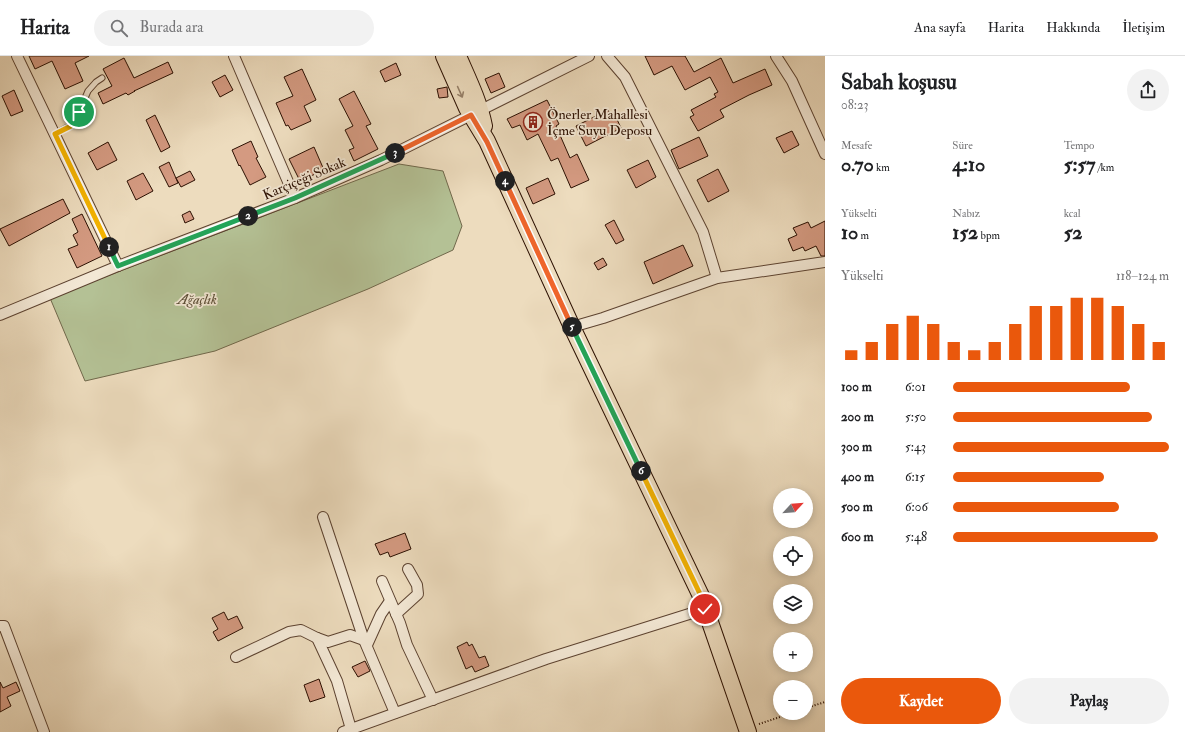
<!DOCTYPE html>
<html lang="tr">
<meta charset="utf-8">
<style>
:root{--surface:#fff;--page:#f2f2f2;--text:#202124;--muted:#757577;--line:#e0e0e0;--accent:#ea580c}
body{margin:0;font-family:"IM FELL Double Pica",serif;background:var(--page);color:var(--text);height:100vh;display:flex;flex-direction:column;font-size:15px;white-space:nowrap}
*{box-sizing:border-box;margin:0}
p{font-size:13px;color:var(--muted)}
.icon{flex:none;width:22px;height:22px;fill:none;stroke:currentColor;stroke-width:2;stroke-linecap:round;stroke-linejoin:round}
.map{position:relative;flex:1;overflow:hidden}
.sheet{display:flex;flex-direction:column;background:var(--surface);width:360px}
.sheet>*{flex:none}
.needle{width:26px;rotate:64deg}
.tools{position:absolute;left:773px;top:432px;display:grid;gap:8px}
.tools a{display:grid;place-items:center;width:40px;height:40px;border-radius:50%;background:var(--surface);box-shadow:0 2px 10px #0003;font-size:20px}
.pin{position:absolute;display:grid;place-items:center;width:34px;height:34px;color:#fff;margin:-17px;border:2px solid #fff;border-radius:50%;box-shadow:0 1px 4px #0007}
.km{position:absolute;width:20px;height:20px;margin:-10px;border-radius:50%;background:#222;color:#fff;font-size:11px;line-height:20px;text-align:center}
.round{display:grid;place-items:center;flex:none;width:42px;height:42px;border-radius:21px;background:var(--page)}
.head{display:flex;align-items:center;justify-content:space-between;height:68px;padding:0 16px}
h1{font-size:22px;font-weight:800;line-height:30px}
.stats{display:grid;grid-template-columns:repeat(3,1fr);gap:6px;height:68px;padding:4px 16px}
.stats div{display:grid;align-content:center}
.stats b{font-size:20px;font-weight:800}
.stats small{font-size:11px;font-weight:400}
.stats p{font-size:11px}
.chart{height:112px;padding:8px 16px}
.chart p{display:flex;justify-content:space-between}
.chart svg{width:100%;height:72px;margin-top:4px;stroke:var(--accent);stroke-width:6}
.button{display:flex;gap:8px;margin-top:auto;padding:8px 16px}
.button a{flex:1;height:46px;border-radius:24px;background:var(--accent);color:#fff;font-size:16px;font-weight:800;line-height:46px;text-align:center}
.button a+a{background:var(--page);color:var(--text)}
ul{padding:0 16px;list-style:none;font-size:13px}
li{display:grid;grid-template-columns:64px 48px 1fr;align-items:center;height:30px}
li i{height:10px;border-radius:5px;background:var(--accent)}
header{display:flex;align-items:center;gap:24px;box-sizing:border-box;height:56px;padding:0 20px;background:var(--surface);border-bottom:1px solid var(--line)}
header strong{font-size:19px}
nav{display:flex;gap:22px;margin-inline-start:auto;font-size:14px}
.search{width:280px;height:36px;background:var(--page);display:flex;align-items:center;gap:10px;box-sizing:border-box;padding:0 14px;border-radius:22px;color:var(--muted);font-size:15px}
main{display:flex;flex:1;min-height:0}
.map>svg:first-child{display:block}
.green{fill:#b4c195;stroke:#70684b}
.building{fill:#d49a81;stroke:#2b0f01}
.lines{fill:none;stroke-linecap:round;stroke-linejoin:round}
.lane-casing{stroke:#5c4230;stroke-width:7}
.street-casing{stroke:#5c4230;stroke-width:12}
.primary-casing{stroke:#2b0f01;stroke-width:18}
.path{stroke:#2b0f01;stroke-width:2;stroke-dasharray:1 2;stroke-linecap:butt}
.lane{stroke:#f3e8d5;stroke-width:5}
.street{stroke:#f3e8d5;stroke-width:10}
.primary{stroke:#eddcbe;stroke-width:16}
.oneway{stroke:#968069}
.split-1-casing{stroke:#fff;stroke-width:8}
.split-2-casing{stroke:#fff;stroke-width:8}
.split-3-casing{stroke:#fff;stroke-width:8}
.split-4-casing{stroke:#fff;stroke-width:8}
.split-5-casing{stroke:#fff;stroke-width:8}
.split-6-casing{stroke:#fff;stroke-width:8}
.split-7-casing{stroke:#fff;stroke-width:8}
.split-1{stroke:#f5b400;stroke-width:5}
.split-2{stroke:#22a559;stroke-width:5}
.split-3{stroke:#22a559;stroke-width:5}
.split-4{stroke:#f0652b;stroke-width:5}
.split-5{stroke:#f0652b;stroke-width:5}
.split-6{stroke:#22a559;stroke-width:5}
.split-7{stroke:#f5b400;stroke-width:5}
.labels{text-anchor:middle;stroke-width:3.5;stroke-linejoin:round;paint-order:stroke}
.poi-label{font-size:14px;fill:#2b0f01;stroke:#f3e8d5;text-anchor:start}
.street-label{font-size:14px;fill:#2b0f01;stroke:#f3e8d5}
.park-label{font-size:14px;font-style:italic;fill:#5b4d35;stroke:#f3e8d5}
</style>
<header>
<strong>Harita</strong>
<div class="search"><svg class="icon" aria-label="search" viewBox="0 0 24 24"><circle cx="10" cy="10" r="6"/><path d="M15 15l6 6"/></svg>Burada ara</div>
<nav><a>Ana sayfa</a><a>Harita</a><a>Hakkında</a><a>İletişim</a></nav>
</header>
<main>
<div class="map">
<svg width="825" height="676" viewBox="0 0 825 676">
<rect width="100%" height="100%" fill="#eddcbe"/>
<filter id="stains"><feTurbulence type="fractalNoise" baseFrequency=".005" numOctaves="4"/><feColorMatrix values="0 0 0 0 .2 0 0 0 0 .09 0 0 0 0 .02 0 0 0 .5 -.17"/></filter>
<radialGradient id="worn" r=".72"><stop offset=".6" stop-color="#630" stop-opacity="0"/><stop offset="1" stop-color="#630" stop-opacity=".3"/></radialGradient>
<path class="green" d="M399,108L443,115L462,170L453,194L368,233L215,295L85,325L50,242Z"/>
<g class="building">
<path d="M29,0H89L75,7L83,25L65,33L52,5L35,13Z"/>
<path d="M645,0H685L694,16L721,2L733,27L765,13L772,29L749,39L720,54L724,61L698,75L690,61L694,59L691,54L716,41L714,38L718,36L710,21L685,34L672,10L654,19Z"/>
<path d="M124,2L134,22L168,6L173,17L134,35H135L128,39L126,37L103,48L98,37L112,30L103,13Z"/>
<path d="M396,7L401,19L385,26L380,15Z"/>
<path d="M302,13L316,44L304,50L311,65L291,74L288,69L286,70L276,47L293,40L284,21Z"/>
<path d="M499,17L505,31L491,37L485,23Z"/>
<path d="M225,19L233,34L220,41L212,26Z"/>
<path d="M447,31L448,41L439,42L437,33Z"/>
<path d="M14,34L23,55L11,60L2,40Z"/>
<path d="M354,35L371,68L366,70L378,93L354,105L349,94L354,92L345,74L353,70L339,43Z"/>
<path d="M547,44L559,68L556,70L570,102L577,98L589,124L571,132L558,102L551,105L538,78L527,84L520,69L512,72L507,63Z"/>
<path d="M608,54L611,60L615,59L621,72L586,90L576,70Z"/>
<path d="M155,59L170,91L161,96L146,64Z"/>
<path d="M792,75L799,89L784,97L776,82Z"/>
<path d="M699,81L708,100L679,113L671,94Z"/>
<path d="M251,85L258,101L256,102L266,121L250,129L240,109L239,110L232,94Z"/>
<path d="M108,86L117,104L97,114L88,97Z"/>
<path d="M314,91L324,114L300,125L289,103Z"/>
<path d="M648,104L656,121L636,132L627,114Z"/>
<path d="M169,106L178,127L169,131L159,111Z"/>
<path d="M718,113L729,135L708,146L697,124Z"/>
<path d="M190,115L195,124L181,131L176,122Z"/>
<path d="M143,117L153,135L136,144L127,125Z"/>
<path d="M548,122L555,138L533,148L526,132Z"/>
<path d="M63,143L70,157L9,190L0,173Z"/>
<path d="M190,155L194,163L185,167L182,159Z"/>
<path d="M82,158L102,200L77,212L68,193L78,189L73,179L78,176L72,163Z"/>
<path d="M614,164L624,184L616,188L605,169Z"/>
<path d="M825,165V200H821L816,190L805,195L803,191L793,195L788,183L797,179L793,172L808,166L811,172Z"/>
<path d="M683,189L693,210L653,228L644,206Z"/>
<path d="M603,202L607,209L598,214L594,207Z"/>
<path d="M405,477L411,493L390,501L388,496L380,499L375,488Z"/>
<path d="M224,556L228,564L237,560L243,572L218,585L213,576L218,573L212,562Z"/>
<path d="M467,586L469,590L472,588L479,602L485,600L489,610L475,616L472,610L466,613L457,591Z"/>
<path d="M365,605L370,615L358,621L352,611Z"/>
<path d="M319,623L325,641L310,646L304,629Z"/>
<path d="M0,626L3,632L16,626L20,635L7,641L11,650L0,656Z"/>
</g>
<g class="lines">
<g class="lane-casing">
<path id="lane" d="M55,78L71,69L79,56L88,35L96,26L102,22"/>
</g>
<g class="street-casing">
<g id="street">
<path d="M17,0L118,210"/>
<path d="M234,0L295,142"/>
<path d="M607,0L625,21L703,176L717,222"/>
<path d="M776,0L792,25L825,98"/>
<path d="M0,259L118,210L295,142L381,104L589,0"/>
<path d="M572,271L603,262L717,222L825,206"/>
<path d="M323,461L364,584L395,657"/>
<path d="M382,525L400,567L407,589L433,644"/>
<path d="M396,558L418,538L417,529L408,513"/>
<path d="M0,570H4L44,676"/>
<path d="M317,582L337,625L351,673"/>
<path d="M367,589L381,558L390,545"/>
<path d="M236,601L289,576L301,574L317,582L328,586L350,579L364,584"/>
<path d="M343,676L546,603L705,553"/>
</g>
</g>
<g class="primary-casing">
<g id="primary">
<path d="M444,0L467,52L487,85L572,271L701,540L748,676"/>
<path d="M458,0C468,23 479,45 484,70"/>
</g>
</g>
<g class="path">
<path d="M806,652L825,646"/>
<path d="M759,668L792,657"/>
</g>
<use href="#lane" class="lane"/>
<use href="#street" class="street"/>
<use href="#primary" class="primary"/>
</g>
<defs><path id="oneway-shaft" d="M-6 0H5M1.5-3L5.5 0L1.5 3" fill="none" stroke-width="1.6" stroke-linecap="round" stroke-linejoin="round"/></defs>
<use class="oneway" href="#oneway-shaft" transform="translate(460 36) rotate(66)"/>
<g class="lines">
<g class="split-1-casing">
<path id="split-1" d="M79,56L71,70L55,78L109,191"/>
</g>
<g class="split-2-casing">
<path id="split-2" d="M109,191L118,210L248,160"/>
</g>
<g class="split-3-casing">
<path id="split-3" d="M248,160L295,142L395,97"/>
</g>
<g class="split-4-casing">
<path id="split-4" d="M395,97L471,59L487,86L505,125"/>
</g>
<g class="split-5-casing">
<path id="split-5" d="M505,125L572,271"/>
</g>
<g class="split-6-casing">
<path id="split-6" d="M572,271L641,415"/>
</g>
<g class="split-7-casing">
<path id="split-7" d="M641,415L701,540L705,553"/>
</g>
<use href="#split-1" class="split-1"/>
<use href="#split-2" class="split-2"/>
<use href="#split-3" class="split-3"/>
<use href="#split-4" class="split-4"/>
<use href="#split-5" class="split-5"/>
<use href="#split-6" class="split-6"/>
<use href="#split-7" class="split-7"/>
</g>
<defs>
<g id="building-ring" transform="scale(1)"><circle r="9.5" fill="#f3e8d5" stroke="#8f2418" stroke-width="1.5"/><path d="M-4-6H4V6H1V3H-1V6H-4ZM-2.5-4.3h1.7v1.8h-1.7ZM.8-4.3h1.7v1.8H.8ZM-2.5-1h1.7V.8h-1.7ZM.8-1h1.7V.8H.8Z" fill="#8f2418"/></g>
</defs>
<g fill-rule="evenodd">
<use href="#building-ring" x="533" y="66"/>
</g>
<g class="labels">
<g class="poi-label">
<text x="547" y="63">Önerler Mahallesi<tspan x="547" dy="16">İçme Suyu Deposu</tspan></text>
</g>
<g class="street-label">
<text transform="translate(304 122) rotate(-23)" y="5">Karçiçeği Sokak</text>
</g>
<g class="park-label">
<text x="197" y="248">Ağaçlık</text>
</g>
</g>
<rect width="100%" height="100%" filter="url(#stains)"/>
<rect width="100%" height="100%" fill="url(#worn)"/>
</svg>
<div class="tools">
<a><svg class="needle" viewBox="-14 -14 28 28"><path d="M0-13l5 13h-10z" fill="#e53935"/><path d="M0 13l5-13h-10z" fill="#757577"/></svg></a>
<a><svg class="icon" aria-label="locate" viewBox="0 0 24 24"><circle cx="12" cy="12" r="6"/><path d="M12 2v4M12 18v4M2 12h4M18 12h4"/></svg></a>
<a><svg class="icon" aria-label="layers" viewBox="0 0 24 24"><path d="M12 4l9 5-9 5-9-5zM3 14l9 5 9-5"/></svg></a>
<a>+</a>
<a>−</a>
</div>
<div class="pin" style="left:79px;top:56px;background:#1e9e55"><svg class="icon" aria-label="arrive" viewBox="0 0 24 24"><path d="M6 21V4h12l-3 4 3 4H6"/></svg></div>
<div class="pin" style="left:705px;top:553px;background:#d93025"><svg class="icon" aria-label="check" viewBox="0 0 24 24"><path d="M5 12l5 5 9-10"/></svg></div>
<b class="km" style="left:109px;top:191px">1</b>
<b class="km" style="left:248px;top:160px">2</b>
<b class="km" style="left:395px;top:97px">3</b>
<b class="km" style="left:505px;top:125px">4</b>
<b class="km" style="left:572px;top:271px">5</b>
<b class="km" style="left:641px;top:415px">6</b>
</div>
<section class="sheet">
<div class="head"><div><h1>Sabah koşusu</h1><p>08:23</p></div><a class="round"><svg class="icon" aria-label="share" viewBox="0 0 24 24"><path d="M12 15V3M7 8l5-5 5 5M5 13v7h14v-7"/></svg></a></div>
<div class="stats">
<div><p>Mesafe</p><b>0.70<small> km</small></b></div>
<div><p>Süre</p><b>4:10</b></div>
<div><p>Tempo</p><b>5:57<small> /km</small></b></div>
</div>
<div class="stats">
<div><p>Yükselti</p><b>10<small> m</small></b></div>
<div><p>Nabız</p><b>152<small> bpm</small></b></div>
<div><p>kcal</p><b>52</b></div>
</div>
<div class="chart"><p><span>Yükselti</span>118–124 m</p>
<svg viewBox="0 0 160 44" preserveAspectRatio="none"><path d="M5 44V38M15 44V33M25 44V22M35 44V17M45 44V22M55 44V33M65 44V38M75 44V33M85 44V22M95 44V11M105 44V11M115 44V6M125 44V6M135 44V11M145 44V22M155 44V33"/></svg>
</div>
<ul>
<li><b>100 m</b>6:01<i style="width:82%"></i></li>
<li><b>200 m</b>5:50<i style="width:92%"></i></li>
<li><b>300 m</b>5:43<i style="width:100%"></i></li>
<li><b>400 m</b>6:15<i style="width:70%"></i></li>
<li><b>500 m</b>6:06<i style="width:77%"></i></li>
<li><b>600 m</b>5:48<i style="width:95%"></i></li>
</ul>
<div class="button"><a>Kaydet</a><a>Paylaş</a></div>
</section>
</main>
